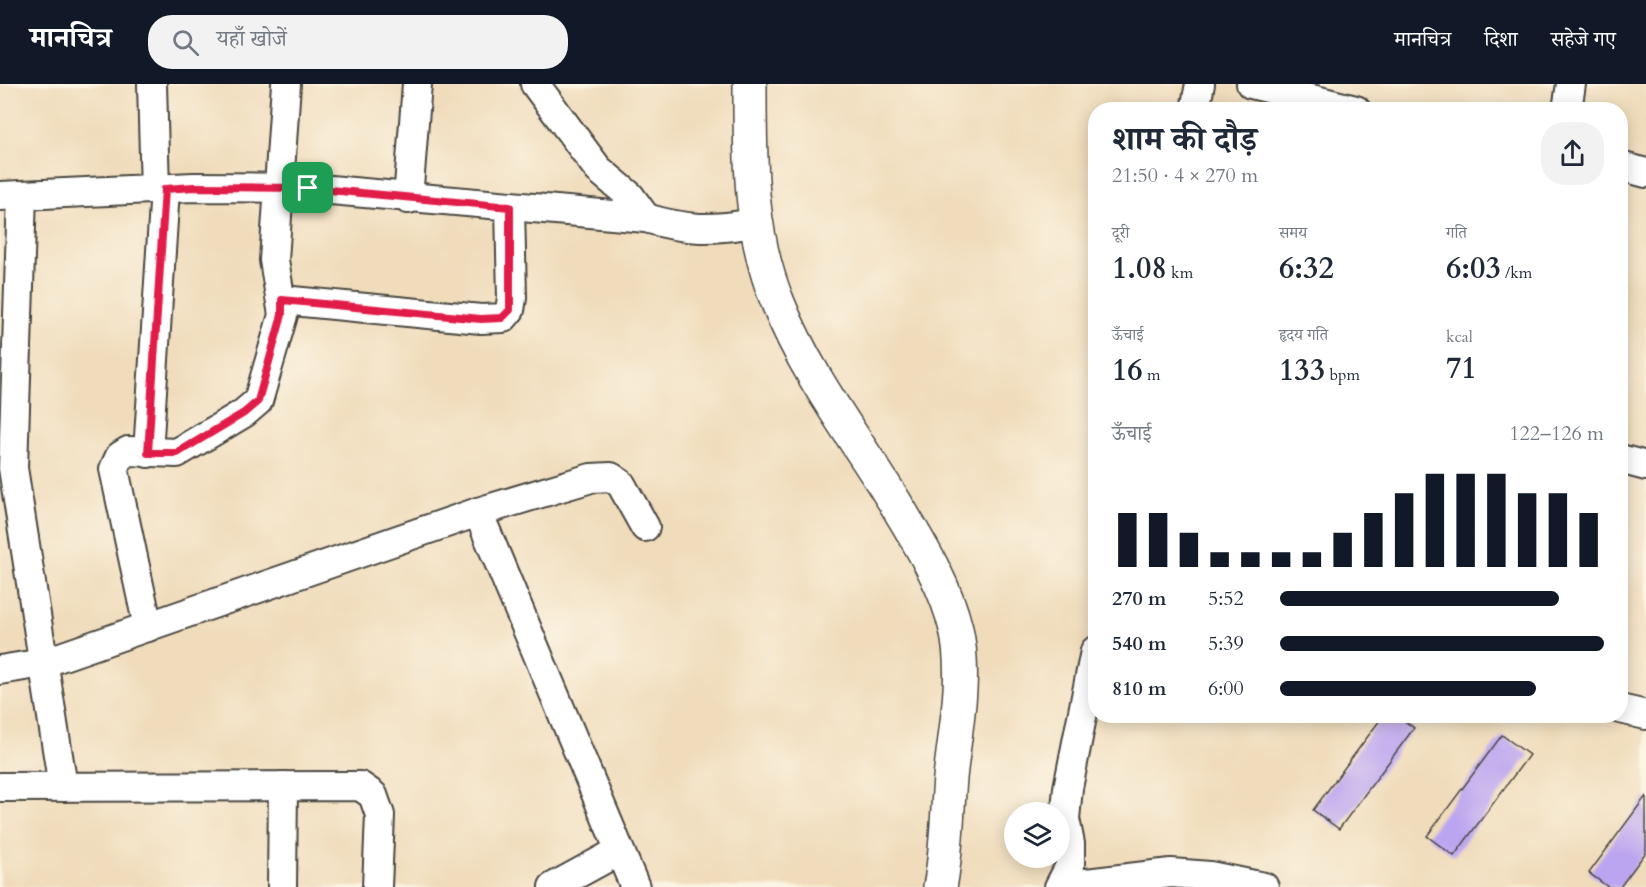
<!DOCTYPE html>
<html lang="hi">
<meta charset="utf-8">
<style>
:root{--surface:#fff;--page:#f2f2f3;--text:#1f2937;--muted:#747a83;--accent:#111827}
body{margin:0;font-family:Cardo,"Noto Serif Devanagari",serif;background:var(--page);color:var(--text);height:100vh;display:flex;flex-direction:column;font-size:22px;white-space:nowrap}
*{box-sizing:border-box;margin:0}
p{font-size:20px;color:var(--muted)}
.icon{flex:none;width:33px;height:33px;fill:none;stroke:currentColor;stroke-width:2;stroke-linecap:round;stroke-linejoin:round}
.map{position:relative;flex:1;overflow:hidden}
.details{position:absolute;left:1088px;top:18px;width:540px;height:621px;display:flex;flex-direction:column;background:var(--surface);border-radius:24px;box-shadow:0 3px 15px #0003}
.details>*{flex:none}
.controls{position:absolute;left:1004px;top:718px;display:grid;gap:12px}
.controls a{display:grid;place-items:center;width:66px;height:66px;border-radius:50%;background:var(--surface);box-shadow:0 3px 15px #0003;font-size:30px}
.pin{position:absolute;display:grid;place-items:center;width:51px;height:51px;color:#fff;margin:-26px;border-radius:12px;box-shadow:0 3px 9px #0006}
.round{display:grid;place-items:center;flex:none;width:63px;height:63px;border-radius:24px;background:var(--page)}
.head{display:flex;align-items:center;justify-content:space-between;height:102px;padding:0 24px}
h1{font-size:33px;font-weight:700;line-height:45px}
.figures{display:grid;grid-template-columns:repeat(3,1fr);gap:9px;height:102px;padding:6px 24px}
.figures div{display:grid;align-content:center}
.figures b{font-size:30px;font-weight:700}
.figures small{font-size:16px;font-weight:400}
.figures p{font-size:16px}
.chart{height:168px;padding:12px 24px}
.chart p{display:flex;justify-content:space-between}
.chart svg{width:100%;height:108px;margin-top:6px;stroke:var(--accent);stroke-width:6}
ul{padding:0 24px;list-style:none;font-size:20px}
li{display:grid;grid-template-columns:96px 72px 1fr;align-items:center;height:45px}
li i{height:15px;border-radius:8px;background:var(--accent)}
header{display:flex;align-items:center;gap:36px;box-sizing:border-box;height:84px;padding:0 30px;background:var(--accent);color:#fff}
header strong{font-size:28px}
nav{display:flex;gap:33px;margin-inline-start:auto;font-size:21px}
.search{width:420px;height:54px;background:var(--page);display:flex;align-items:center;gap:15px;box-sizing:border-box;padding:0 21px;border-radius:24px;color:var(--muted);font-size:22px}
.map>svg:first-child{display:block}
.building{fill:#bca5f0}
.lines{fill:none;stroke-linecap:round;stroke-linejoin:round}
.minor-casing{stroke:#494641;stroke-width:32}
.tertiary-casing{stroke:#494641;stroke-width:36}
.minor{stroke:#fff;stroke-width:28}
.tertiary{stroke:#fff;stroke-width:33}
.route-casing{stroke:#fff;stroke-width:12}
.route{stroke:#e11d48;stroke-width:8}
</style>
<header>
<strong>मानचित्र</strong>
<div class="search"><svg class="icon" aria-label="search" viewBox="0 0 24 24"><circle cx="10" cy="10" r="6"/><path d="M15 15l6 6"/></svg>यहाँ खोजें</div>
<nav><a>मानचित्र</a><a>दिशा</a><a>सहेजे गए</a></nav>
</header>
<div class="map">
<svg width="1646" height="803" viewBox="0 0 1646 803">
<rect width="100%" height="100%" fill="#fcf5e5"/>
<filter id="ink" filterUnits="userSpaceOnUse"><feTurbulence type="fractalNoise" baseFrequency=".0167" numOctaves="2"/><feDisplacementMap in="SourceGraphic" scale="12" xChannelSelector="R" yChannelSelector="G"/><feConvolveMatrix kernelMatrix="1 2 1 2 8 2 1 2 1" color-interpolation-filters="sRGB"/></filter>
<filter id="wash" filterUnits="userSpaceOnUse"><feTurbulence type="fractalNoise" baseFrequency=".008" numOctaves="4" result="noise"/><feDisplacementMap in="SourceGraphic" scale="24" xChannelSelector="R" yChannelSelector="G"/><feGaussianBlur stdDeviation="1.35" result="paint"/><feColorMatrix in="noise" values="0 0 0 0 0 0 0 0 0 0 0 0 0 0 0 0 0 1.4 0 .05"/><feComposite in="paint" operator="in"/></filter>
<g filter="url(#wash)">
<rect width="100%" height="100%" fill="#f0dcbb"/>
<g id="blocks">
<g class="building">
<path d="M1383,632H1397L1414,644L1339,745L1313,726Z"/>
<path d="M1502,651L1529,671L1454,772L1427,752Z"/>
<path d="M1646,712V768L1620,803H1608L1589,789Z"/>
</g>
</g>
</g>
<g filter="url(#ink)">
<use href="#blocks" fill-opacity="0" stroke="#494641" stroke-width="1.5"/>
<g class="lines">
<g class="minor-casing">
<g id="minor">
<path d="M152,0L155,106"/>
<path d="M535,0L598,85L630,112L646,134"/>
<path d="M1251,0L1356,26"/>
<path d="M1195,26L1200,0"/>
<path d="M1567,26L1571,0"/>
<path d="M1620,82L1646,89"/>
<path d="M22,111L13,384L63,703"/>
<path d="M0,112L194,103L308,104L646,134C689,147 711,146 755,139"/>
<path d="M408,115L417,0"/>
<path d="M282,216L481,235L503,234L510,226L512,214L510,123"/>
<path d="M148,369L165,105"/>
<path d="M1620,375L1646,382"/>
<path d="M478,428L635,803"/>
<path d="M148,543L114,385L120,372L128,367L177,369L244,329L258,317L283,231L274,176L286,0"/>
<path d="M0,586L43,579L478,428L591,394L611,393L621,400L645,443"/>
<path d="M1620,625L1646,631"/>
<path d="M0,703L360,702L373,711L380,731L377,803"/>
<path d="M1061,802L1171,789L1210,792L1264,803"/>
<path d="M282,803L283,702"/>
<path d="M553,803L619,767"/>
<path d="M1059,803L1070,782V760L1065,735L1068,704L1095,567"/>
</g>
</g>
<g class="tertiary-casing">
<path id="tertiary" d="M750,0C750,75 749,149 778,219C808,295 861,361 902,430C924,467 946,503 956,545C967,593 955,646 950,694C947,730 947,768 940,803"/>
</g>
<use href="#minor" class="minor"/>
<use href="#tertiary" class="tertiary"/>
</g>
</g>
<g class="lines" filter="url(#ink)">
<g class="route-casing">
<path id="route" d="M194,103L308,104L510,123V226L502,234L481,235L282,216V231L258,317L244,329L177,369H148L165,105Z"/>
</g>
<use href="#route" class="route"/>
</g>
</svg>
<div class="controls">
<a><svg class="icon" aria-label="layers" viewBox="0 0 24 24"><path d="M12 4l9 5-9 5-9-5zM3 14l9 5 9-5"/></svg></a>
</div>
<div class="pin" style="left:308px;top:104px;background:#1e9e55"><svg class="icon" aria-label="arrive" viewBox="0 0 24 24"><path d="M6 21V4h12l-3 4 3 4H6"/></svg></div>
<section class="details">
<div class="head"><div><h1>शाम की दौड़</h1><p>21:50 · 4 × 270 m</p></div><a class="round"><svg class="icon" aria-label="share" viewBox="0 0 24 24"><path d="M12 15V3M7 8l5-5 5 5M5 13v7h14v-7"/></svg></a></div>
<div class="figures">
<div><p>दूरी</p><b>1.08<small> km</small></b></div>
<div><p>समय</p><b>6:32</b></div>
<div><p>गति</p><b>6:03<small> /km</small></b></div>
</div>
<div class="figures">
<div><p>ऊँचाई</p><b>16<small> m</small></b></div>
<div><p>हृदय गति</p><b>133<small> bpm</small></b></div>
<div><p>kcal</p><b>71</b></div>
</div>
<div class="chart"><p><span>ऊँचाई</span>122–126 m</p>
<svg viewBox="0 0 160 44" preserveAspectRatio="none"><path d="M5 44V22M15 44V22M25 44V30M35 44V38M45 44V38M55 44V38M65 44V38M75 44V30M85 44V22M95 44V14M105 44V6M115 44V6M125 44V6M135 44V14M145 44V14M155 44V22"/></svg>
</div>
<ul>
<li><b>270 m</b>5:52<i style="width:86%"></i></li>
<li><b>540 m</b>5:39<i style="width:100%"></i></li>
<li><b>810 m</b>6:00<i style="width:79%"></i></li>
</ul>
</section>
</div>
